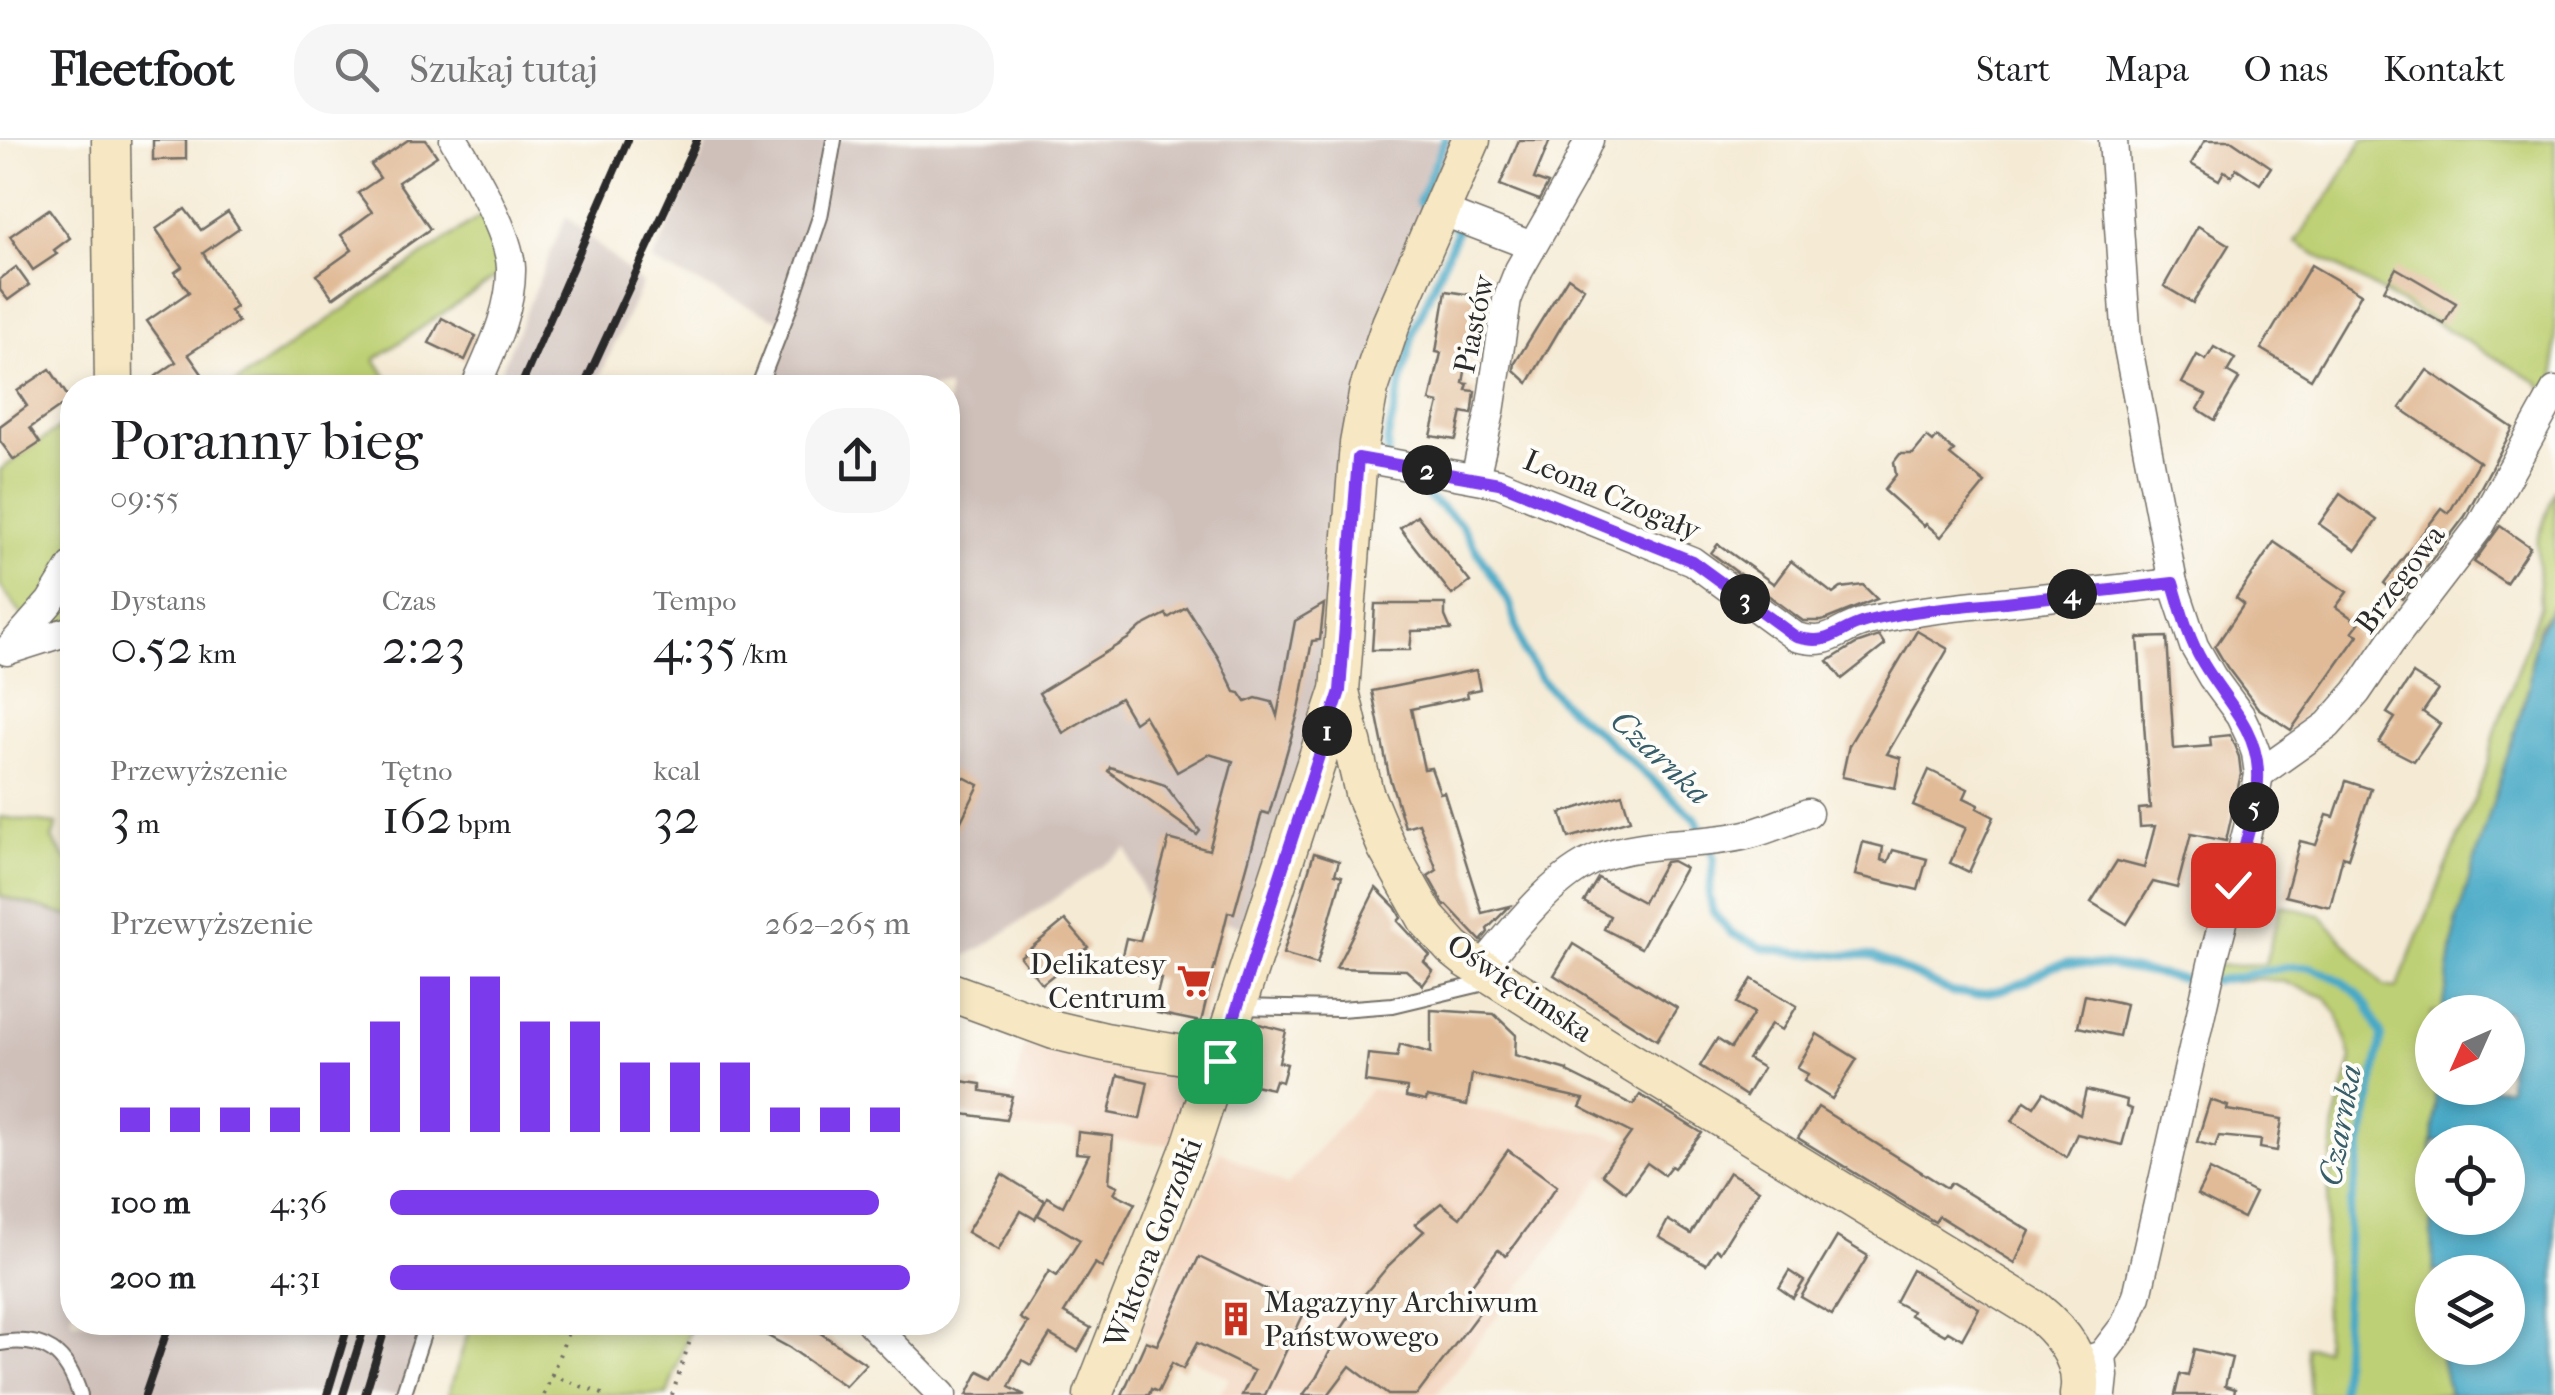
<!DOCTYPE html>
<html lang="pl">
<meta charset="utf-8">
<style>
:root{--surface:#fff;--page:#f6f6f6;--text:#202124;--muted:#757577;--line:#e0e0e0;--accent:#7c3aed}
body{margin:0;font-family:"IM FELL French Canon",serif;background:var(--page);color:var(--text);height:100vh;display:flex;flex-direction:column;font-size:38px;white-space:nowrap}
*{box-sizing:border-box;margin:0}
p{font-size:32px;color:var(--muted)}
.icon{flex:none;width:55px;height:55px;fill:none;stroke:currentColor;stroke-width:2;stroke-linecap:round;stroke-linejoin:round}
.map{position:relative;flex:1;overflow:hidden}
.details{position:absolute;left:60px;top:235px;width:900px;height:960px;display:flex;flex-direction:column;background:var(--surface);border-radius:40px;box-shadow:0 5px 15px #0003}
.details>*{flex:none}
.needle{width:65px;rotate:225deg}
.controls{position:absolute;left:2415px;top:855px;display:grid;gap:20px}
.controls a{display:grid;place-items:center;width:110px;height:110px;border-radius:50%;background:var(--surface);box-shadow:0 5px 15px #0003;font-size:50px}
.pin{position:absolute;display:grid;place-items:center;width:85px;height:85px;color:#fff;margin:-42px;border-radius:20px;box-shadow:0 5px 15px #0006}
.km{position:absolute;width:50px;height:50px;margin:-25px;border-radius:50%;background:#222;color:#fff;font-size:28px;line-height:50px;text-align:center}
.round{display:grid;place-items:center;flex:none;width:105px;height:105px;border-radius:40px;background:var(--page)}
.head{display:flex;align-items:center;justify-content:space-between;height:170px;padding:0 50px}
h1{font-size:55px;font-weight:600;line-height:75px}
.metrics{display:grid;grid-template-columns:repeat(3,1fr);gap:15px;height:170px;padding:10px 50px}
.metrics div{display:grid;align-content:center}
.metrics b{font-size:50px;font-weight:600}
.metrics small{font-size:28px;font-weight:400}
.metrics p{font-size:28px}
.chart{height:280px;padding:20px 50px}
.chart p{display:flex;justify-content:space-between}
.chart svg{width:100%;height:180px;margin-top:10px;stroke:var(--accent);stroke-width:6}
ul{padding:0 50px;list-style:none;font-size:32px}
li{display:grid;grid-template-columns:160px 120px 1fr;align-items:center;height:75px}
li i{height:25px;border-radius:12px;background:var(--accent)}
header{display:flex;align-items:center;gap:60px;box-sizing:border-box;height:140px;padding:0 50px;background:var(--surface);border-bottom:2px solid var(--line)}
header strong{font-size:48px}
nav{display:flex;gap:55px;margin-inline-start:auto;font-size:35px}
.search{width:700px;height:90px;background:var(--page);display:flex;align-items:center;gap:25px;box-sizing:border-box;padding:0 35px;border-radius:40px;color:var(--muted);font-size:38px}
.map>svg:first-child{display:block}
.built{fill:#f3d4be}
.industrial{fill:#cfc0ba}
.green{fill:#bed074;stroke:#747e50;stroke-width:2.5}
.water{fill:#47a9c6;stroke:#396a78;stroke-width:2.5;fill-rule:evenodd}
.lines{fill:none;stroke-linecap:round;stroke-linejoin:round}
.stream{stroke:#47a9c6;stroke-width:8}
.building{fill:#e1bb98}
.lane-casing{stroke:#726e66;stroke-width:18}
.street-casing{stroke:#726e66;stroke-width:31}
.secondary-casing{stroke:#726e66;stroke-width:41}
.path{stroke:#726e66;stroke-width:4;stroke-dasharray:2.5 8;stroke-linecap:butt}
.lane{stroke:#fff;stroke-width:14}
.street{stroke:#fff;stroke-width:28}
.secondary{stroke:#f7e8c3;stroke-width:38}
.rail{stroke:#2b2b2b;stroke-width:8}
.route-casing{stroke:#fff;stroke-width:20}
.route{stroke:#7c3aed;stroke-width:12}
.labels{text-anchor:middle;stroke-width:8;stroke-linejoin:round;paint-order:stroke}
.street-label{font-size:30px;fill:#2b2b2b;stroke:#fdfcf7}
.poi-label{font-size:30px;fill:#2b2b2b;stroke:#fdfcf7;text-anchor:end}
.water-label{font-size:32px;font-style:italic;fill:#365d69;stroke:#fdfcf7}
</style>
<header>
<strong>Fleetfoot</strong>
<div class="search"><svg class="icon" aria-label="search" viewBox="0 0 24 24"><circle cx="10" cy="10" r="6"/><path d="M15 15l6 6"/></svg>Szukaj tutaj</div>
<nav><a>Start</a><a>Mapa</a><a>O nas</a><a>Kontakt</a></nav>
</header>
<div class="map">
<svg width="2555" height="1255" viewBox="0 0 2555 1255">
<rect width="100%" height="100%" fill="#fdfcf7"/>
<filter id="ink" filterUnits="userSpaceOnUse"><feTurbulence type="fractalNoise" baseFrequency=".01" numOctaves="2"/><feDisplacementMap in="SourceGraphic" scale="20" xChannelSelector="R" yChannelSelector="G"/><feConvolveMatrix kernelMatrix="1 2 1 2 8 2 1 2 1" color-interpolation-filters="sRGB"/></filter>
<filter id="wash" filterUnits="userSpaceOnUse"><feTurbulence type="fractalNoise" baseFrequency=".0048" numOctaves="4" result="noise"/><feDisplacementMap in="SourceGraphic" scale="40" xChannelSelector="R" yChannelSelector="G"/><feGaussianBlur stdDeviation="2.25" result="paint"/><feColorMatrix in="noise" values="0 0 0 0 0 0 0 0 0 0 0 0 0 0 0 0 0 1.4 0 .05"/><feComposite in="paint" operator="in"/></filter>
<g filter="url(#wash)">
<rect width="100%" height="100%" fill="#f5ebd5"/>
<g class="built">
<path d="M1026,899L1220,921L1191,1006L1113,1000L1078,995V992L1064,990L1004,989Z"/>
<path d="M1371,949L1627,999L1549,1110L1436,1255H1219L1229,1238L1140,1191L1176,1104L1197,1065L1220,1011L1287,1046Z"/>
</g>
<g class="industrial">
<path d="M710,0H1471L1403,157L1349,449L1263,791L1148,764L1127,709L983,807L948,825V248L758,247L783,182L652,122Z"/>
<path d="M566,76L642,144L595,247H494Z"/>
<path d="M0,756L72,777V1182L427,1183L403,1255H0Z"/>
</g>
<g class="green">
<path d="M2363,0H2555V255L2539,245V243L2295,102L2332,51Z"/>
<path d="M491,69L511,127L375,219L393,247L229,248Z"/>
<path d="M72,279V490L30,486L0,446V330Z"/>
<path d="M2555,348V462L2538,487L2532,515L2529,545L2457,779L2443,872H2432V948H2436L2430,1060L2434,1107L2432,1208H2439L2449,1255H2310L2306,1207L2325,1209L2324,1107L2335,981L2352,919L2338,875L2325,857L2281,841L2258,839L2208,843L2211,826L2265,824L2281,765L2320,775L2384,846L2397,848L2485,633L2496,589L2540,465L2537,402Z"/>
<path d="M0,677L57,684L52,699L66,719L72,723V777L0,756Z"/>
<path d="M471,1183V1182L692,1183L667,1255H448Z"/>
</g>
<path class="water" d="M2555,462V1255H2449L2439,1208H2508V1132H2434L2430,1060L2436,948H2508V872H2443L2457,779L2529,546C2532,509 2535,493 2555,462ZM2432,1002H2508V1078H2432Z"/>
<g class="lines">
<g class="stream">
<path d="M1429,70L1419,62L1445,0"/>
<path d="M1388,317L1387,301L1414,190L1458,89L1453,86"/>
<path d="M1390,335L1423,353L1460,383L1510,464L1524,512L1541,539L1567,567L1607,600L1696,679L1714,718L1709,755L1713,772L1731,793L1764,808L1799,813L1873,816L1951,852L1975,855L2002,850L2028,841L2049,828L2066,823L2111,826L2200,842"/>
<path d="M2214,841L2286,827H2311L2340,840L2357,853L2367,864L2382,896L2349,1076L2341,1255"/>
</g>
</g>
<g id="blocks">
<g class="building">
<path d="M153,0H186V19L153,20Z"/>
<path d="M408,0H426L437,16L398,42L430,89L333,158L317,135L352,110L341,95L372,72L358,53L380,38L371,25Z"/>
<path d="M1519,0H1550L1534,39L1548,44L1539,60L1500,45Z"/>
<path d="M2205,0H2231L2271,27L2260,44L2236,28L2232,36L2224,31L2219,40L2191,24Z"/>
<path d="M49,69L70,98L54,110L57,114L33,130L10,96Z"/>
<path d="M185,69L201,90L228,72L239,88L203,113L236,167L230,171L238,182L188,214L212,248H163L156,236L176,222L147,181L189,152L175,132L182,127L156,89Z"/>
<path d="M2198,86L2229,105L2193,163L2164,146Z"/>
<path d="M2311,125L2361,154L2311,239L2261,209Z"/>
<path d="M16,127L29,145L8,160L0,150V139Z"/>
<path d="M2396,128L2456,163L2444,184L2384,150Z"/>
<path d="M1568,137L1584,148L1528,243L1514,230L1515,223Z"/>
<path d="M1446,151L1486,157L1482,188L1473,186L1463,243L1468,244L1466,250L1475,251L1473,269L1472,274L1462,272L1456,300L1431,296L1439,263L1430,261L1441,213L1436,212Z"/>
<path d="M442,178L476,196L465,220L429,203Z"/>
<path d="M2214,207L2235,219L2227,232L2239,239L2215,280L2198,269L2206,255L2182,243L2197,215L2206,220Z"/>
<path d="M50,229L70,260L30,288L40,303L14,320L0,301V286L27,266L17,251Z"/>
<path d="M2427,230L2513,288L2465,376L2402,459L2384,443L2442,368L2449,373L2479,321L2481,323L2400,268Z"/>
<path d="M1927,297L1933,302L1937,297L1954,311L1950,315L1985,343L1941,397L1926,384L1924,386L1884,350L1896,335L1894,322L1900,314H1913Z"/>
<path d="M2340,354L2377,380L2356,410L2319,384Z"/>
<path d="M1417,375L1470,442L1452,455L1400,388Z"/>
<path d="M2500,386L2530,407L2506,443L2474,422Z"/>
<path d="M2274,402L2347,452L2336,467L2359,483L2352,492L2358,495L2291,590L2258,568L2227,527L2215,507L2244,464L2236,458Z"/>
<path d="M1718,404L1774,444L1791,421L1833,454L1841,448L1863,445L1877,459L1822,481H1803L1711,413Z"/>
<path d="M1324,464L1320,500L1312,501L1299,570L1269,674L1262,672L1234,773L1228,772L1201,882L1157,873L1159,859L1156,858L1161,839L1119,828L1126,798L1140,801L1169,699L1209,710L1233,621L1209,614L1177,632L1144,575L1134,582L1120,558L1063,593L1039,553L1129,498L1141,487L1166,474L1168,478L1186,467L1218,517L1235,552L1240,553L1246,562L1256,558L1272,562L1277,576L1295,481Z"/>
<path d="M1375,464H1445V476L1451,490L1412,491L1410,510H1372Z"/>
<path d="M1917,491L1948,509L1887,614L1901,618L1895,648L1842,637L1849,605Z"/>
<path d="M1879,496L1885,505L1842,539L1828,521L1856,504Z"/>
<path d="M2167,497L2174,609L2211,606L2210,597L2230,595L2239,617L2241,634L2226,701L2191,694L2177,748L2153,742L2127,784L2091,762L2117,721L2144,728L2155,686L2140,687L2139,669L2150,668L2138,498Z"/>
<path d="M1476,530L1480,549L1467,552L1468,557L1411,569L1424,629L1431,628L1440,653L1444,652L1482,773L1510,766L1487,789L1488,792L1481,801L1447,765L1445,766L1428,736L1437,730L1419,683L1405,687L1389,636L1372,551Z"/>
<path d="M2413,534L2438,550L2423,572L2440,584L2414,621L2379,603L2395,578L2387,573Z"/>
<path d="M1110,627L1165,645L1200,691L1197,695L1108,631Z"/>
<path d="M948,629L979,645L948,707Z"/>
<path d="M1929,630L1968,649L1964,658L1979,665L1977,668L1994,677L1969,732L1950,723L1966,688L1913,666Z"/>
<path d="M2346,641L2371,649L2348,718L2343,716L2330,767L2285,756L2300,701L2316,705L2327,675L2334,677Z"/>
<path d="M1622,654L1630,680L1569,698L1561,673Z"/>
<path d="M1863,702L1883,707L1881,720L1888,722L1893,710L1927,719L1918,750L1855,735Z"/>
<path d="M1314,713L1339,721L1335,734L1342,736L1317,824L1283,814Z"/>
<path d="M1672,721L1685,728L1641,808L1604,789L1610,776L1584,762L1598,738L1643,762L1665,722Z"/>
<path d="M1376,748L1395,767L1401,778L1398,781L1430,816L1424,822L1433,831L1423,845L1406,830L1336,828Z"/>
<path d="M1065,780L1088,807L1042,844L1020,817Z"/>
<path d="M1573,804L1677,868L1657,900L1554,835Z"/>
<path d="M1752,839L1797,866L1782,890L1771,884L1748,919L1763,928L1746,956L1700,926L1717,899L1731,908L1754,873L1737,863Z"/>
<path d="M2085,855L2126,864L2119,896L2078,887Z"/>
<path d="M1431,870L1494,874L1516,895L1515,915L1567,930V932L1633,965L1640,955L1702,993L1674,1028L1671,1026L1664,1035L1647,1023L1626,1052L1602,1034L1631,993L1580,967L1584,959L1472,934L1467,965L1427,957L1426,961L1406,957L1407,948L1365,942L1368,914L1397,917L1400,904L1431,913Z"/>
<path d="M1255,883L1286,891L1279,922L1287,924L1282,942L1275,940L1272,949L1245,943L1248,932L1240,930L1245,914L1251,916L1254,903L1249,902Z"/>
<path d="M1817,894L1857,919L1832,959L1804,941L1808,934L1797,928Z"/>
<path d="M1118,935L1148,942L1140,979L1109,973Z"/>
<path d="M948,939L981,944V951L1012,956L1006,980L948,972Z"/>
<path d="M2086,950L2127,960L2126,967L2132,969L2122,1005L2077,994L2066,1017L2012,981L2025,961L2034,967L2044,952L2080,975Z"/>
<path d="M2210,960L2228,966L2227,970L2282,979L2277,1011L2260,1008L2261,1000L2219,996L2215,1007L2197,1002Z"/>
<path d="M1818,967L1947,1048L1951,1043L2030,1091L2015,1123L1939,1076L1935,1082L1798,998Z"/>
<path d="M1078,992L1113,996L1109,1042L1118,1046L1114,1053L1135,1063L1102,1128L1095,1123L1064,1173L1091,1188L1078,1211L1050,1195L1031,1225L1022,1220L1009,1247L1025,1255H967L979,1231L993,1238L1028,1183L1020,1178L1049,1131L1057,1136L1080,1100L1038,1075L1047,1057L1063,1066L1089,1014L1076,1013Z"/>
<path d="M1508,1010L1557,1046L1506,1116L1498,1110L1467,1151L1484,1166L1417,1255H1388L1350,1226L1328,1255H1303L1316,1238L1342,1188L1364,1155L1389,1125L1424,1091L1415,1084L1441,1063L1460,1078Z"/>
<path d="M2210,1030L2255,1053L2243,1078L2197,1055Z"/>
<path d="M1729,1032L1759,1050L1720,1112L1716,1109L1706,1124L1659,1097L1668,1080L1691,1094Z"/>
<path d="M1002,1034L1045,1061L1035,1079L1021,1071L998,1110L967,1092Z"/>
<path d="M1837,1097L1868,1116L1832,1175L1801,1157Z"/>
<path d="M1199,1117L1306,1169L1265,1255H1242L1254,1231L1197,1203L1183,1229L1172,1223L1158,1252L1151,1249L1149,1255H1122L1146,1201L1157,1205Z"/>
<path d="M1912,1130L1979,1168L1962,1199L1948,1191L1945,1195L1910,1175L1912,1171L1895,1162Z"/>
<path d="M1789,1131L1804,1141L1793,1158L1779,1148Z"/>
<path d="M742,1182H804L866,1224L845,1246L790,1208Z"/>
<path d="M2194,1209L2232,1218L2225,1246L2235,1249L2234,1255H2175L2180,1234L2188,1236Z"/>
</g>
</g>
</g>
<g filter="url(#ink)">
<use href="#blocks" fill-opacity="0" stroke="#726e66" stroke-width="2.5"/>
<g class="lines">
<g class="lane-casing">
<g id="lane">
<path d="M758,248L790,166L820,77L834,0"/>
<path d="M1238,867L1340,869L1393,865L1489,842"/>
<path d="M0,1203C45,1196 67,1213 80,1255"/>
<path d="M403,1255L427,1182"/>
</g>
</g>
<g class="street-casing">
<g id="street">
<path d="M454,0C472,29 510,95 511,128C512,170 491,211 475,248"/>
<path d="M1441,71L1532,106"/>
<path d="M1358,317L1499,343L1692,421L1796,497C1833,507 1835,489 1868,481C1914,470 1964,466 2012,461C2066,455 2119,449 2173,443"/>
<path d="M1475,338L1490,272L1507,160L1519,130L1572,37L1589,0"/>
<path d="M12,509L72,490"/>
<path d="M7,511L50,462L72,426"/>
<path d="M2259,634L2328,585L2357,552L2391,502L2480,386L2555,251"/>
<path d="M1481,828C1512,791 1552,737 1598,718C1646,699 1701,707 1750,694C1770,689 1789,680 1808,673"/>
<path d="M870,1182L942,1255"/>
<path d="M2102,1215L2104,1236L2102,1255"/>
<path d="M2078,1223L2102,1215L2125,1185L2137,1156L2213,820L2253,669L2259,634L2256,613L2249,594L2240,575L2212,537L2194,506L2173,443L2127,202L2113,0"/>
</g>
</g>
<g class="secondary-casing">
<g id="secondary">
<path d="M111,0L114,248"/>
<path d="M1471,0L1391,184L1369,249L1359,304L1340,551L1364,653L1387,708L1427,779L1452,807L1467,819L1619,915L2034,1169C2060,1190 2086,1219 2079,1255"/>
<path d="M948,851L1054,890L1105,902L1220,921"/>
<path d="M1093,1255L1191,1006L1339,553"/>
</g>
</g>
<g class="path">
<path d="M551,1235L605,1255"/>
<path d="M544,1255L572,1182"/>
<path d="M672,1255L696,1182"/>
</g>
<use href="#lane" class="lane"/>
<use href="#street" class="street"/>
<use href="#secondary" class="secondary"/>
<g class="rail">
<path d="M520,248L628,0"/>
<path d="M583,248L697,0"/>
<path d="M145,1255L170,1182"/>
<path d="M327,1255L349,1182"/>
<path d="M343,1255L366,1182"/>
<path d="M365,1255L387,1182"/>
</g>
</g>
</g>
<g class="lines" filter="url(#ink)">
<g class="route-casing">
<path id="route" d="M1220,921L1340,551L1358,318L1499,343L1692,421L1796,497C1833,507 1835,489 1868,481C1912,470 1959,466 2005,462C2061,456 2117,449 2173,443C2181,470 2188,498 2203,523C2224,559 2256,587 2258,631C2260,666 2242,711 2233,745"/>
</g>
<use href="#route" class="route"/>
</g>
<defs>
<g id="supermarket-bare" transform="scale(2.7)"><path d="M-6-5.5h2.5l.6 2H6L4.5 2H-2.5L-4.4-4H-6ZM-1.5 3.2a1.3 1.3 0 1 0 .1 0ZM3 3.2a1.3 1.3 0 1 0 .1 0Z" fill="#c8321e" stroke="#fdfcf7" stroke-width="2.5" paint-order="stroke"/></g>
<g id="building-bare" transform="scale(2.7)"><path d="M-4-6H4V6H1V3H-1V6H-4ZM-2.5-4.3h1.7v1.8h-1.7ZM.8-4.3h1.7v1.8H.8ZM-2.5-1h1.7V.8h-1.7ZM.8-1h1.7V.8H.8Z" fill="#c8321e" stroke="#fdfcf7" stroke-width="2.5" paint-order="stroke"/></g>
</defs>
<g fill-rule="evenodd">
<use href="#supermarket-bare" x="1194" y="841"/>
<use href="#building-bare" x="1236" y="1179"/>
</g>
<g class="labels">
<g class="street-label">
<text transform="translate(1474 184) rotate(-78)" y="10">Piastów</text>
<text transform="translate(1612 355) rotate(23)" y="10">Leona Czogały</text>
<text transform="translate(2400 439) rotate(-53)" y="10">Brzegowa</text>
<text transform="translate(1520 848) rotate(34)" y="10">Oświęcimska</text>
<text transform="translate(1153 1103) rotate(-69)" y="10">Wiktora Gorzołki</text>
</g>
<g class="poi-label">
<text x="1166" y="834">Delikatesy<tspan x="1166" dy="34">Centrum</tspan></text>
<text x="1264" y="1172" text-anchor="start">Magazyny Archiwum<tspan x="1264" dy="34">Państwowego</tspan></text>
</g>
<g class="water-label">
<text transform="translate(1661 617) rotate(43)" y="11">Czarnka</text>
<text transform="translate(2340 985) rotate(-80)" y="11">Czarnka</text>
</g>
</g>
</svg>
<div class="controls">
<a><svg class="needle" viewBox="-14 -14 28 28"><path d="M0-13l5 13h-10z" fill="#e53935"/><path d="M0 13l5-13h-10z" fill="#757577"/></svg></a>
<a><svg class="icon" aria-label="locate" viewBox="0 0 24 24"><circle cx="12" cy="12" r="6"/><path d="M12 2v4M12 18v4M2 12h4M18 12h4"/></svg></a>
<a><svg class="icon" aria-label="layers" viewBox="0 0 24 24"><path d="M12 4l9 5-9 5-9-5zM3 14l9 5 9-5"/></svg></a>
</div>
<div class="pin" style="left:1220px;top:921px;background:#1e9e55"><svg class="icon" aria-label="arrive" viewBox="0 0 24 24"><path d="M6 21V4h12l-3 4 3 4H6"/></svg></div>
<div class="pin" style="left:2233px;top:745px;background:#d93025"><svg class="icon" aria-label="check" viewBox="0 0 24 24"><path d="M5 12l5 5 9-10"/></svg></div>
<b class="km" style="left:1327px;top:591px">1</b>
<b class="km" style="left:1427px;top:330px">2</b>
<b class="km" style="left:1745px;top:459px">3</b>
<b class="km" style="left:2072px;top:454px">4</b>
<b class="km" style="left:2254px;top:667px">5</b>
<section class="details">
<div class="head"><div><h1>Poranny bieg</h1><p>09:55</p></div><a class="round"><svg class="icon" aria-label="share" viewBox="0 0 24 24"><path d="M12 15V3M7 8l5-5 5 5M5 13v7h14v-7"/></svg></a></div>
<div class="metrics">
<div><p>Dystans</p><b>0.52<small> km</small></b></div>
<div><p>Czas</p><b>2:23</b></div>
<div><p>Tempo</p><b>4:35<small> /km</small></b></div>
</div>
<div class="metrics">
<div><p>Przewyższenie</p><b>3<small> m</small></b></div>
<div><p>Tętno</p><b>162<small> bpm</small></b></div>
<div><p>kcal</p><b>32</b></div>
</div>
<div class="chart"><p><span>Przewyższenie</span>262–265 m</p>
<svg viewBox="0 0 160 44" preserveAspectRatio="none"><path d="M5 44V38M15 44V38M25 44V38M35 44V38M45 44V27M55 44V17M65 44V6M75 44V6M85 44V17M95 44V17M105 44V27M115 44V27M125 44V27M135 44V38M145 44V38M155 44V38"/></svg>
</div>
<ul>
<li><b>100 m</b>4:36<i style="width:94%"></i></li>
<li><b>200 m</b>4:31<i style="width:100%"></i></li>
</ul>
</section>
</div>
